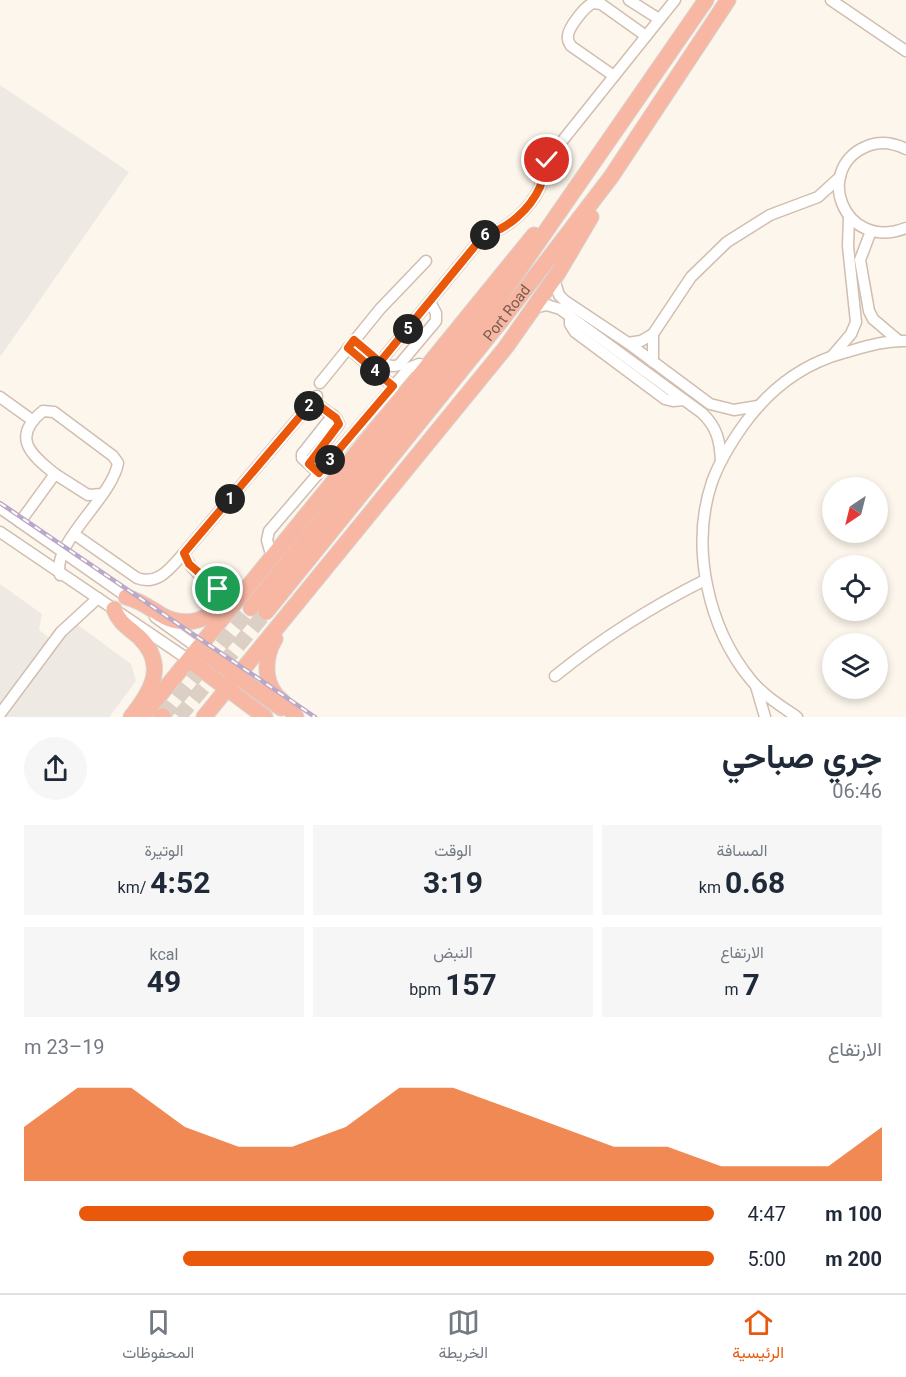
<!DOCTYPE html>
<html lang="ar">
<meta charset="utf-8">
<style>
:root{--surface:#fff;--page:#f6f6f7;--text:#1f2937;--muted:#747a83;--line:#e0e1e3;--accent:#ea580c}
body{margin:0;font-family:Roboto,Vazirmatn,sans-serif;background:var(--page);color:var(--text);direction:rtl;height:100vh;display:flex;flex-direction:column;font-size:22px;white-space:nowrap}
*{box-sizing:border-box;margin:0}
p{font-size:20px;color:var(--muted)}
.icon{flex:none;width:33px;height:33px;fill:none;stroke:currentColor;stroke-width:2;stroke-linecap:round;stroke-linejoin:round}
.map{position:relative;height:717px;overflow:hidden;direction:ltr}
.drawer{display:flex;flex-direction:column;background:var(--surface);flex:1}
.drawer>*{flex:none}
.needle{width:39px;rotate:215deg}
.tools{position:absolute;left:822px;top:477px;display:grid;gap:12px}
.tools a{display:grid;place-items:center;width:66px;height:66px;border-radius:50%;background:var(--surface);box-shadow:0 3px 9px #0003;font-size:30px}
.pin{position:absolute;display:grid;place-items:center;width:51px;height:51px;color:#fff;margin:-26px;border:3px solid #fff;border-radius:50%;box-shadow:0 2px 6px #0007}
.km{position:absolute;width:30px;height:30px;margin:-15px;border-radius:50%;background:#222;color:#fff;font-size:16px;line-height:30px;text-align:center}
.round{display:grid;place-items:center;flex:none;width:63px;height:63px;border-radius:32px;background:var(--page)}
.head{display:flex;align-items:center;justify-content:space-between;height:102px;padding:0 24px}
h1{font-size:33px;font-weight:700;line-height:45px}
.figures{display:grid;grid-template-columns:repeat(3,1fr);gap:9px;height:102px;padding:6px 24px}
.figures div{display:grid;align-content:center;border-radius:0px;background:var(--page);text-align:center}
.figures b{font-size:30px;font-weight:700}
.figures small{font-size:16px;font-weight:400}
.figures p{font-size:16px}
.chart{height:168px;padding:12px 24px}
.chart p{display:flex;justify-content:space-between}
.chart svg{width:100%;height:108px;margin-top:6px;fill:var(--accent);opacity:.7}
ul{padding:0 24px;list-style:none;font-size:20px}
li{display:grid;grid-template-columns:96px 72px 1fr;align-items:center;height:45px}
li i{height:15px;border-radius:8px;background:var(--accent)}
.tabs{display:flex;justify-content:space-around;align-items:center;height:84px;border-top:2px solid var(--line);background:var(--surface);font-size:16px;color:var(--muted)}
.tabs a{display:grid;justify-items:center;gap:3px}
.tabs .active{color:var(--accent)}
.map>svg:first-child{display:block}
.industrial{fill:#efe9e4}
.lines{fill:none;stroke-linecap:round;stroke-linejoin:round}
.highway-tunnel{stroke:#dcd0c4;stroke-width:15;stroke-dasharray:15 8;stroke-linecap:butt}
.minor-casing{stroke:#d1beb0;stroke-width:13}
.highway-casing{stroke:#dad1cd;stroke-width:17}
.minor{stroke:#fff;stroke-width:10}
.highway{stroke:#f7b7a3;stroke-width:15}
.rail-casing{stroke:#b9a8c9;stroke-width:4.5}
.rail{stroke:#fffaf3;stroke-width:2;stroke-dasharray:7;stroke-linecap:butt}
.route-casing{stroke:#fff;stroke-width:12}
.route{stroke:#ea580c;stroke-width:8}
.labels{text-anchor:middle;stroke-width:6;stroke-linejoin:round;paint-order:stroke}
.street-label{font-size:15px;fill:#7a5c4d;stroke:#fffaf3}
</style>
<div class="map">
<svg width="906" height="717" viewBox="0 0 906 717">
<rect width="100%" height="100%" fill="#fdf6ec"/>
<g class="industrial">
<path d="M0,85L129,172L0,357Z"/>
<path d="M0,584L42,614L39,630L57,644L74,622L131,664L136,681L109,717H0Z"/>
</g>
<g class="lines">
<g class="highway-tunnel">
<path d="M163,716L251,608"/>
<path d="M179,717L266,612"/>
</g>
<g class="minor-casing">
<g id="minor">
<path d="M629,0L659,19"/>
<path d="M831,0L906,51"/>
<path d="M614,76L571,46C569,42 567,41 568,36C568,28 585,6 593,3L601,4L646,36"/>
<path d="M906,149C894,143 882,141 870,145C811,166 843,253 906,228"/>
<path d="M871,231L860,260L869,311L873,319L899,341"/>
<path d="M554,279L559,295L565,301L628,343L710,404L734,410L758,406"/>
<path d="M534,308L547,305L560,309L702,413C717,427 720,441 721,461"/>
<path d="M570,316V324L575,332L665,399L673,401L684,400"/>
<path d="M354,341C366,350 382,371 399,365L436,321V313L430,302"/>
<path d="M628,343L641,341L653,334L691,277L727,242L770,215L818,197L840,177"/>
<path d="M348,348L393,386"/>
<path d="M833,355L851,334L856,322L848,246L849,217"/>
<path d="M380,362L484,235C507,230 530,209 540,187C543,179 544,169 547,160L675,0"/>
<path d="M653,362V334"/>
<path d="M320,383L380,309L426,261"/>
<path d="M0,397L32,420"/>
<path d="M309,464L339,424L336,418L313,401"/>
<path d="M314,469L302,458V454L333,415"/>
<path d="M55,474L88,495L102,494"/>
<path d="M0,508L130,599"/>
<path d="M20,522L55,474C30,454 11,437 43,411L54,412L113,456L118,463C112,498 51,543 60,575"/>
<path d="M0,532L189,660"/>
<path d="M74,534L137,578C159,586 171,567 184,553L317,396"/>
<path d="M184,553C189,570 216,593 234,590"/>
<path d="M272,558L267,540L269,531L409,368L419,364L428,366"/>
<path d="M155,617L198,648"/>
<path d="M555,676C602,638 651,607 705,580"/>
<path d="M756,686L765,717"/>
<path d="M0,714L61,632L98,598"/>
<path d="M797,717C781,706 763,695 751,680C708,628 690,547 712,482C720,460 732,441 745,423C770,389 803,364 843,353C864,347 885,340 906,341"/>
</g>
</g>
<g class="highway-casing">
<g id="highway">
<path d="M126,597C142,601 152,610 165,617C188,628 211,619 226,601"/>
<path d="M251,608L492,309L706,0"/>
<path d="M114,609C119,623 128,627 139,637C168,665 151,692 131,717"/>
<path id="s1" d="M266,612L501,321L611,177L728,0"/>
<path d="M275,639C265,655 263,679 276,695C283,702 291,709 296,717"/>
<path d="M198,648L281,708"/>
<path d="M189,660L265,717"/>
<path d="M142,717L534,235"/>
<path d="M161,717L163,716"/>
<path d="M204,717L506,347L558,273L591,217"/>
</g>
</g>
<use href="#minor" class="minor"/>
<use href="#highway" class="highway"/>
<g class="rail-casing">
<path id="rail" d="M0,503L315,717"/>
</g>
<use href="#rail" class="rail"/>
</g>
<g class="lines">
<g class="route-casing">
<path id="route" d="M218,589L189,564L184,553L313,401L336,418L339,424L309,464L319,473L393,386L348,348L354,340L380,362L484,235C507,230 530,209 540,187C543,179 545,169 547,160"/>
</g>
<use href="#route" class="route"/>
</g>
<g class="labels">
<g class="street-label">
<text dy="5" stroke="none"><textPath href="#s1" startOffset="384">Port Road</textPath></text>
</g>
</g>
</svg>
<div class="tools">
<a><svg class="needle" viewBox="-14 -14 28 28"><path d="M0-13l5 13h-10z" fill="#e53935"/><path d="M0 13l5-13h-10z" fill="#747a83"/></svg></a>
<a><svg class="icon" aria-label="locate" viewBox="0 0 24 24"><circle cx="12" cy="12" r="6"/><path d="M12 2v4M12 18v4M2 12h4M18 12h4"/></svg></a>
<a><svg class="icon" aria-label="layers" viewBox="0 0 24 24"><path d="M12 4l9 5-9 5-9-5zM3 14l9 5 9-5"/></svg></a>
</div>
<div class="pin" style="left:218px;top:589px;background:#1e9e55"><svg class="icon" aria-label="arrive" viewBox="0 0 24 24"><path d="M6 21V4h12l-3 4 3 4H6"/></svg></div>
<div class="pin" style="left:547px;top:160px;background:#d93025"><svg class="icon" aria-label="check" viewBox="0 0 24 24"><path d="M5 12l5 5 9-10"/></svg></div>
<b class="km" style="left:230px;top:499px">1</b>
<b class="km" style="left:309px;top:406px">2</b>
<b class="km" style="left:330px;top:460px">3</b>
<b class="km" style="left:375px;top:371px">4</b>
<b class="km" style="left:408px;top:329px">5</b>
<b class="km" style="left:485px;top:235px">6</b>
</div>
<section class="drawer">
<div class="head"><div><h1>جري صباحي</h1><p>06:46</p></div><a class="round"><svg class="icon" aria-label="share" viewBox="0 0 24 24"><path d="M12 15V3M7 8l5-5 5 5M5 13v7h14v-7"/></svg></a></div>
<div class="figures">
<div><p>المسافة</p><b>0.68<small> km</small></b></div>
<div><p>الوقت</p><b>3:19</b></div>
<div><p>الوتيرة</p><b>4:52<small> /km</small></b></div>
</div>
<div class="figures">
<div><p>الارتفاع</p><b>7<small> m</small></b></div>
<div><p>النبض</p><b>157<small> bpm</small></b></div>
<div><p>kcal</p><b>49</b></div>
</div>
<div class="chart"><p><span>الارتفاع</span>19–23 m</p>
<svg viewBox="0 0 160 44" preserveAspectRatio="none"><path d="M0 44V22L10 6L20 6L30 22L40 30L50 30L60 22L70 6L80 6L90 14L100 22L110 30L120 30L130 38L140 38L150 38L160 22V44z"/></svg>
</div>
<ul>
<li><b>100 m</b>4:47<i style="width:92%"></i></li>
<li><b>200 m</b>5:00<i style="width:77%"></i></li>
</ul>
</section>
<nav class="tabs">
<a class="active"><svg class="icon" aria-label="home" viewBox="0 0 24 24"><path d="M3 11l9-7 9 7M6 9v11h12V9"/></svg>الرئيسية</a>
<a><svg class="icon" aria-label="map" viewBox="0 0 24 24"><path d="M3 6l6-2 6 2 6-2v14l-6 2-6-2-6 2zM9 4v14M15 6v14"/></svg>الخريطة</a>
<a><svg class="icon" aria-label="saved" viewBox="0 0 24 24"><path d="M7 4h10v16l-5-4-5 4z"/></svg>المحفوظات</a>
</nav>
